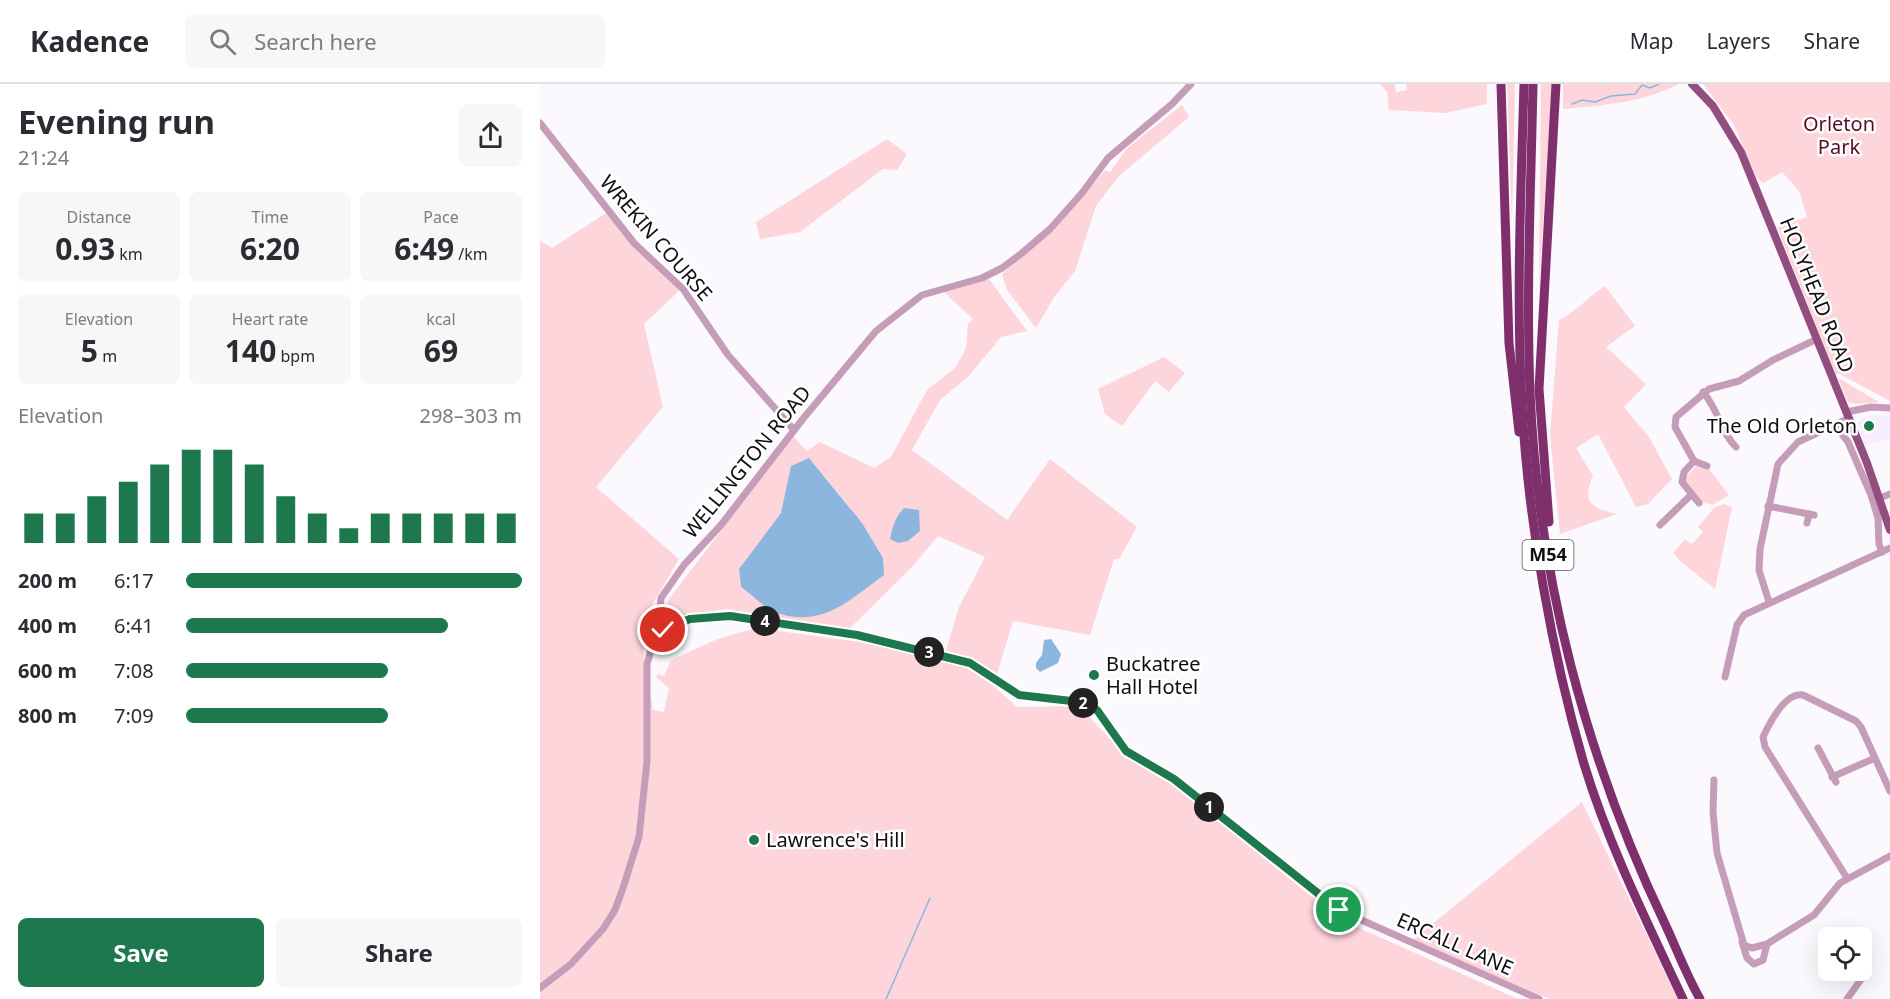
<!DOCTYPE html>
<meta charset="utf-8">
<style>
:root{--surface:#fff;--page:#f7f7f7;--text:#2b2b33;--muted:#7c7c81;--line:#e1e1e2;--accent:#1e784d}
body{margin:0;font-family:"Noto Sans",sans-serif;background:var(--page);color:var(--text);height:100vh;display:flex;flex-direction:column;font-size:22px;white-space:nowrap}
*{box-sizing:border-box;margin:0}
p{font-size:20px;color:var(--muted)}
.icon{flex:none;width:33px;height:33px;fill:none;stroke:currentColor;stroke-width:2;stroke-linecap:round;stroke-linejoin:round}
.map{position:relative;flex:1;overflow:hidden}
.panel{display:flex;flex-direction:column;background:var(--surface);width:540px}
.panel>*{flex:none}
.tools{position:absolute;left:1278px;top:843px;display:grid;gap:12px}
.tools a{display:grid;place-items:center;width:54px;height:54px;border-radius:9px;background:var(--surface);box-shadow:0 6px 24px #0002;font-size:30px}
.pin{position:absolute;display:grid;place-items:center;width:51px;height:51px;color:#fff;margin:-26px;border:3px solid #fff;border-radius:50%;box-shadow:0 2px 6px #0007}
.km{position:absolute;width:30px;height:30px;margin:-15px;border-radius:50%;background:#222;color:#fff;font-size:16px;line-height:30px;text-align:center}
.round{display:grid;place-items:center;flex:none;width:63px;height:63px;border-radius:9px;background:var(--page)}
.overview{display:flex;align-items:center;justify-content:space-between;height:102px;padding:0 18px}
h1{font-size:33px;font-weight:700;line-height:45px}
.figures{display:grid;grid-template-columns:repeat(3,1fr);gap:9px;height:102px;padding:6px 18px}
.figures div{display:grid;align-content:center;border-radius:9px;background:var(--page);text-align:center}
.figures b{font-size:30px;font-weight:700}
.figures small{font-size:16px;font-weight:400}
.figures p{font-size:16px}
.chart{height:168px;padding:12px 18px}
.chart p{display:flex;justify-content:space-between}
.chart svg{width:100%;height:108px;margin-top:6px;stroke:var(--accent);stroke-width:6}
.button{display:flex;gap:12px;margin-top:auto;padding:12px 18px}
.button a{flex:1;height:69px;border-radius:9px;background:var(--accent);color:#fff;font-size:24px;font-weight:700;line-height:69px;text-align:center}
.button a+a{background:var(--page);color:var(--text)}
ul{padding:0 18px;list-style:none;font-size:20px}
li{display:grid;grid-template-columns:96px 72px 1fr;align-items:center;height:45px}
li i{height:15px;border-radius:8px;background:var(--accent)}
header{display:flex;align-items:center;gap:36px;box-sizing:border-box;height:84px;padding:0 30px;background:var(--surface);border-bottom:2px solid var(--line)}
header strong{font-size:28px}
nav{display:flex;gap:33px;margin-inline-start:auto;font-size:21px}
.search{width:420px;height:54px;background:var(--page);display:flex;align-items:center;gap:15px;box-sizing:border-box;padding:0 21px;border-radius:9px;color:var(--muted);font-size:22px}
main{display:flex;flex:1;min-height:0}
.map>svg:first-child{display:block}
.built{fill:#f6edfe}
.green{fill:#fed5db;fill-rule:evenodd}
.water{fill:#8cb6dd}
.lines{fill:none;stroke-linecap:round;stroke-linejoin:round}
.stream{stroke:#8cb6dd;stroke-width:1.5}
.minor{stroke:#c59db8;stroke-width:7}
.major{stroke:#934e80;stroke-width:8}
.highway{stroke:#7f2f6c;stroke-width:9}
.route-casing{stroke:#fff;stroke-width:12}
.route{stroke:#1e784d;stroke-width:8}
.poi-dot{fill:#1e784d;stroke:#fff;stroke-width:2}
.labels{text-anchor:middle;stroke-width:5;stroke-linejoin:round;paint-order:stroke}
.shield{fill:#fff;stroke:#575658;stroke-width:1.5}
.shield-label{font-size:18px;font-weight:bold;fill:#0f0d10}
.park-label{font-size:20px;fill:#550e24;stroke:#fff}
.street-label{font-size:20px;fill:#0f0d10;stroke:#fff}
.poi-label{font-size:20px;fill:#0f0d10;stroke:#fff;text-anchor:start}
</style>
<header>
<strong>Kadence</strong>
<div class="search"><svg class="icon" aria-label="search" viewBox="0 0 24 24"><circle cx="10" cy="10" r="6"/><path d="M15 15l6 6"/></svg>Search here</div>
<nav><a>Map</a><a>Layers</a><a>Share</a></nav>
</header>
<main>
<section class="panel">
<div class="overview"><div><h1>Evening run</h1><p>21:24</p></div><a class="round"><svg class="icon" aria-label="share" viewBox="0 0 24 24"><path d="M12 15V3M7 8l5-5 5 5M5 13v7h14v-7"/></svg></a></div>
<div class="figures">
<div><p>Distance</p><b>0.93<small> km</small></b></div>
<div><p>Time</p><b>6:20</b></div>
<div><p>Pace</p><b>6:49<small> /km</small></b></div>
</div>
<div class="figures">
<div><p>Elevation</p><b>5<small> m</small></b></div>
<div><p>Heart rate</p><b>140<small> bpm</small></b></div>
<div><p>kcal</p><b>69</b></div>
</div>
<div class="chart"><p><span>Elevation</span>298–303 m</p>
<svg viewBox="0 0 160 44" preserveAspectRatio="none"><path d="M5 44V32M15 44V32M25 44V25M35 44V19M45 44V12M55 44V6M65 44V6M75 44V12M85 44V25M95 44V32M105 44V38M115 44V32M125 44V32M135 44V32M145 44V32M155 44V32"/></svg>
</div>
<ul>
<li><b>200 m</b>6:17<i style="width:100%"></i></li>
<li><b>400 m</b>6:41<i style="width:78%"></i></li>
<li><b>600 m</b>7:08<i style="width:60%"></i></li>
<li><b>800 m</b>7:09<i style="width:60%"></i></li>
</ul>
<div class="button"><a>Save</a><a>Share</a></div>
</section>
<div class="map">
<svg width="1350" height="915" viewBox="0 0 1350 915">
<rect width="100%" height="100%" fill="#fbf8fe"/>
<path class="built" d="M1332,331L1350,332V354L1325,362L1317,340L1321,335Z"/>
<g class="green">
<path d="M840,0H855L856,8L867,6L866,0H947V20L905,29L849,26L847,8Z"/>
<path d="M967,0H975L972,140Z"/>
<path d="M1001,0H1012L999,202Z"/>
<path d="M1023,0H1139C1102,19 1064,21 1023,25Z"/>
<path d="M1163,0H1350V317L1298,289L1296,291L1237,143L1267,133L1259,107L1242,88L1223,99L1216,93L1194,41Z"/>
<path d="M642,21L649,33L579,92L556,122L535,187L515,212L496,244L467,206L462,191L465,187L517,141L565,86L570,88L586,65Z"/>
<path d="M347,55L367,70L357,86L343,85L260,148L220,155L216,138Z"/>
<path d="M66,129L140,206L104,240L123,323L56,403L139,475L109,526L103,567L113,626L124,628L129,604L116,593L118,590L124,592L131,576L178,555L216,544L365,564L425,582L447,596L477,623L539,622L587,673L643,708L799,835L978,915H0V157L12,164Z"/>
<path d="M449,195L487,247L461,253L428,293L400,316L372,366L467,436L510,375L597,443L579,475H574L550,551L473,537L456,594L430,573L406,567L419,523L445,473L398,452L370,485L308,546L187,525L128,535L126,523L129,515L253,352L267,367L280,358L334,384L351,373L387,306L416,283L426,264L428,240L433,235L404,208ZM269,374L305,417L343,474L233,528L201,503L199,485L241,429Z"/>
<path d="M1065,202L1095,242L1066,263L1106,300L1084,323L1109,353L1132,395L1108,420L1096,423L1058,350L1036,364L1053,392C1042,418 1050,424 1077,430L1020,450L1010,352L1019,236C1037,227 1048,213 1065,202Z"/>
<path d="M624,273L645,289L629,308L615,297L582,342L565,330L558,305Z"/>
<path d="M1298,294L1339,318L1315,320L1308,318Z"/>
<path d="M1157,381L1168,384L1189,411L1174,420C1162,422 1146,406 1145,394Z"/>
<path d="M1183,420L1192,423L1175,505L1141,478L1133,469L1145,455L1152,460L1163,448L1158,443L1174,424Z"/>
<path d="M1042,718L1138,915H1010L869,859Z"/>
</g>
<g class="water">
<path d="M269,374L322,439L343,474L344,491C308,517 282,545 234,528C226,525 210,509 201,503L199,485L241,429L251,382Z"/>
<path d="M364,424L379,426L380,447L368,457L358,459L350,455C353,442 355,433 364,424Z"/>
<path d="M511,555L521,570L518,579L500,588L496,584V579L502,571L504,556Z"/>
</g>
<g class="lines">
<g class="stream">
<path d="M1032,20L1042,16L1055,18L1071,12L1095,10L1102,1L1110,4L1119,0"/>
<path d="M346,915L390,814"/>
</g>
<g class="minor">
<path d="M0,39L94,159L143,205L188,271L254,346"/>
<path d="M1163,308C1178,325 1182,350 1196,363"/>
<path d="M1307,328L1331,323L1350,324"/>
<path d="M1295,341L1308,358L1331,411L1338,434L1339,460L1342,468"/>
<path d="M1154,377L1167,382"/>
<path d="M1340,414L1350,410"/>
<path d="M1159,419L1142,398L1144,388L1154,377L1135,343L1136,333L1169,305L1199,297L1233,276L1277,255"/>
<path d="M1228,422L1274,431"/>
<path d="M1267,439L1269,430"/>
<path d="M1120,441L1151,411"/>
<path d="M1229,518L1219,486L1220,465L1238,380L1258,358L1309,334"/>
<path d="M123,546L119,536L121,514L144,481L181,441L262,336L336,247L382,211L442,194L462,184L482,169L510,145L542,109L568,74L632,20L651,0"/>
<path d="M1185,593L1197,541L1204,531L1350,464"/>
<path d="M1278,664L1296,698"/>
<path d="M1292,693L1335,674"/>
<path d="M1174,696L1173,728L1177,769L1204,861L1212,864L1227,860L1274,831L1300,799L1350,772"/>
<path d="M1307,794L1225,663L1223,653C1230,638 1245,608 1263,611L1316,637L1321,643L1350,707"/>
<path d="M1202,858L1207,874L1214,880L1223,876L1227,860"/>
<path d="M0,904L31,880L63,845L75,826L83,804L99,753L107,677V580L114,556L123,546L143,537L190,532L317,551L412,573L430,579L479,611L540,618L557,626L587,667L634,695L799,826L999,915"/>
<path d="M1307,915L1322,894"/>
</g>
<path class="major" d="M1152,0L1173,22L1201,68L1327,379L1350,446"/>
<g class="highway">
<path d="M961,0L969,259L979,348"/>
<path d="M984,0C981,107 976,215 982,322C988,436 1012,570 1044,680C1069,762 1107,838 1143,915"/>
<path d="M993,0C991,102 986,206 990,308C998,494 1046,675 1126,842C1137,866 1147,892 1160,915"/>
<path d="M1009,438L999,305L1016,0"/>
</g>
</g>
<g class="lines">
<g class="route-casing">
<path id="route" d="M123,546L150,535L190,532L317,551L430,579L479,611L540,618L557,626L586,667L634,695L799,826"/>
</g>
<use href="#route" class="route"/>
</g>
<g class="poi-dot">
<circle cx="1329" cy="342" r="6"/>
<circle cx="554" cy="591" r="6"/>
<circle cx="214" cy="756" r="6"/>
</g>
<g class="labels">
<rect class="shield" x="982.5" y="456" width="51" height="30" rx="4.5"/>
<g class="shield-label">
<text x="1008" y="477">M54</text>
</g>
<g class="park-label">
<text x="1299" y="47">Orleton<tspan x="1299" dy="23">Park</tspan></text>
</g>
<g class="street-label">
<text transform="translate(116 154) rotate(49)" y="7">WREKIN COURSE</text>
<text transform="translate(1277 211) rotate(68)" y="7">HOLYHEAD ROAD</text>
<text transform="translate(207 378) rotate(-51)" y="7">WELLINGTON ROAD</text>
<text transform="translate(915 860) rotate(24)" y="7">ERCALL LANE</text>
</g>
<g class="poi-label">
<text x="1317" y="349" text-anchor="end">The Old Orleton</text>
<text x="566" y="587">Buckatree<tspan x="566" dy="23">Hall Hotel</tspan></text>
<text x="226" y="763">Lawrence's Hill</text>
</g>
</g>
</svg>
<div class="tools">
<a><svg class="icon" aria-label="locate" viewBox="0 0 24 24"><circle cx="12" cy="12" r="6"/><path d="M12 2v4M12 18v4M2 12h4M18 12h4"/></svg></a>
</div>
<div class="pin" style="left:799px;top:826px;background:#1e9e55"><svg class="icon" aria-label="arrive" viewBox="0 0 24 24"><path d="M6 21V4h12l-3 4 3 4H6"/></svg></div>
<div class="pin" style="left:123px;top:546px;background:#d93025"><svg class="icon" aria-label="check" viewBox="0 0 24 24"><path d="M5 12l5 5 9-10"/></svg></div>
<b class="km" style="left:669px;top:723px">1</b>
<b class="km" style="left:543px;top:619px">2</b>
<b class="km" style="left:389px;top:568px">3</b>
<b class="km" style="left:225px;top:537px">4</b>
</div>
</main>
